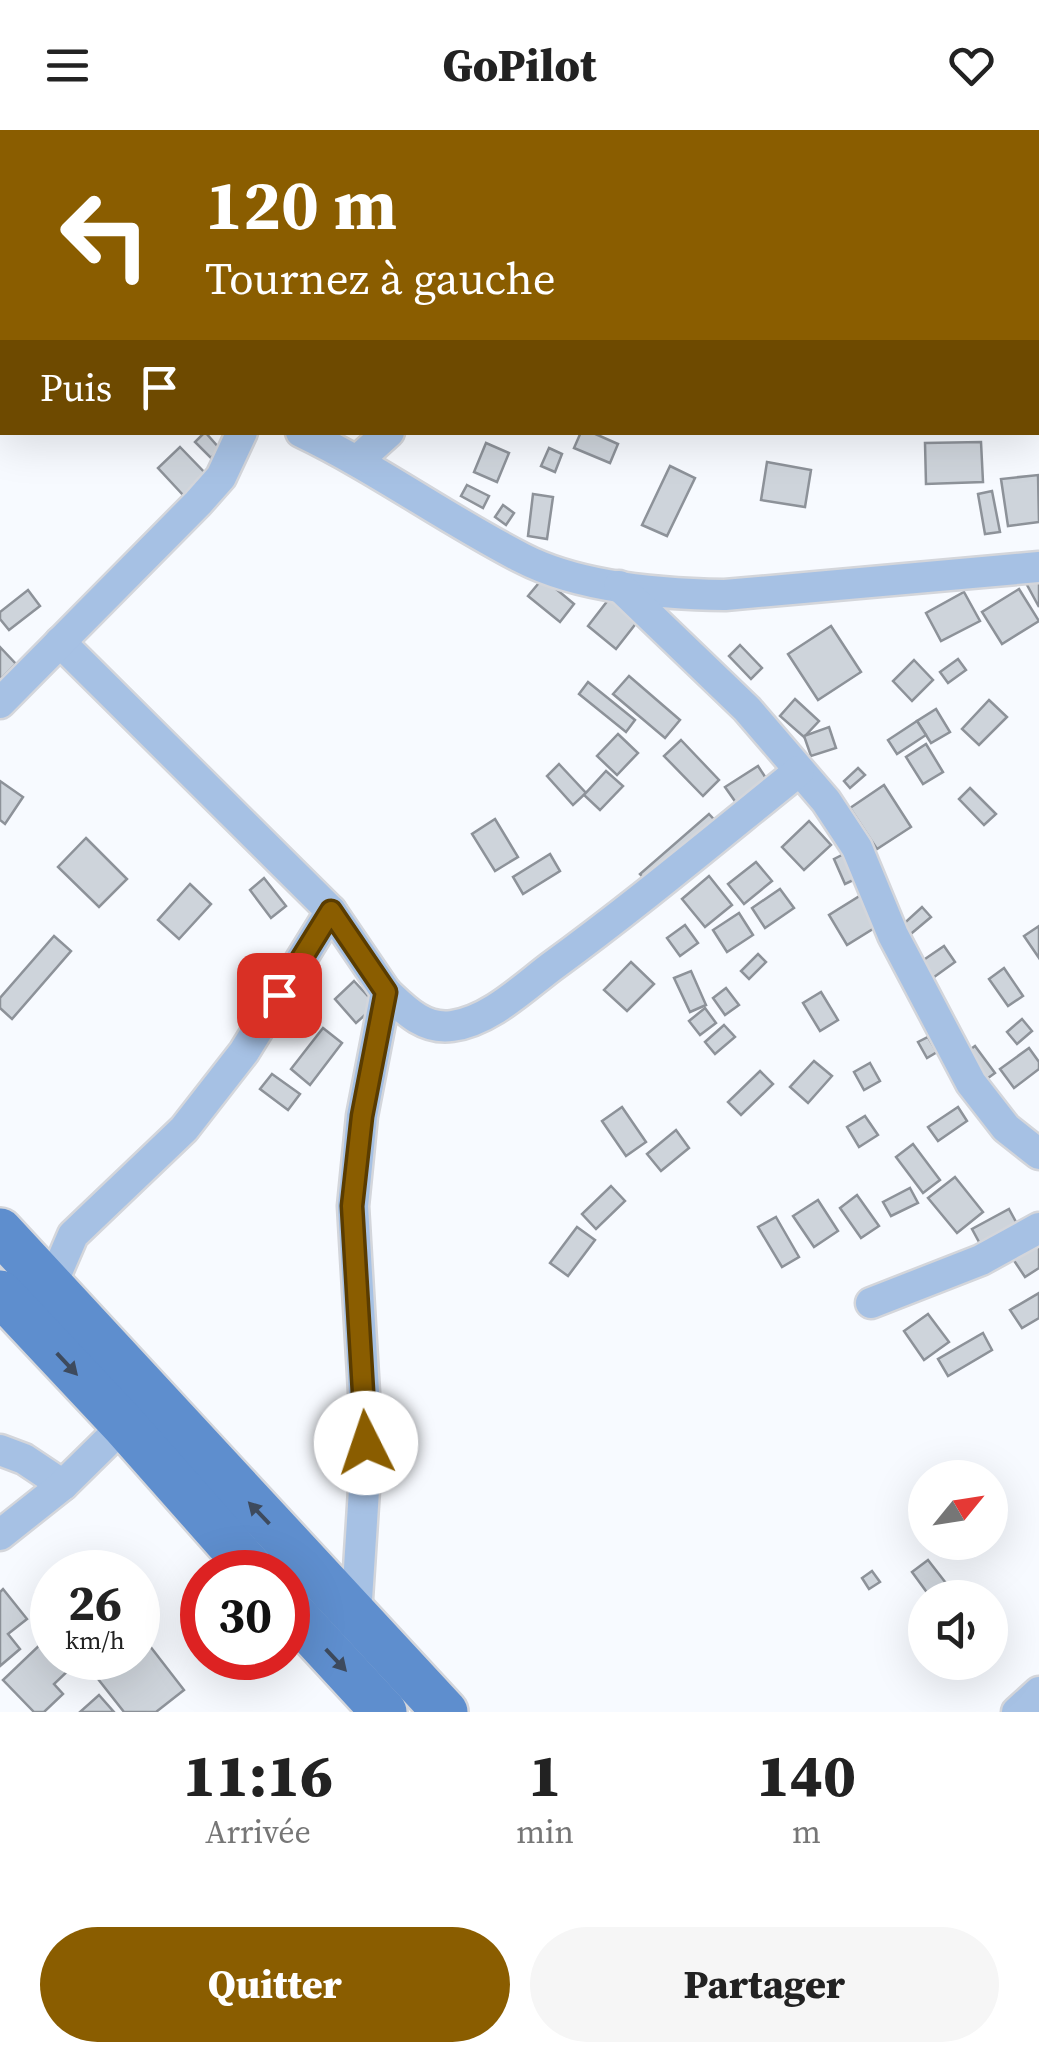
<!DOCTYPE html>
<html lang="fr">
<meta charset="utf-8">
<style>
body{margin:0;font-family:"Source Serif 4",serif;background:#f6f6f6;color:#222;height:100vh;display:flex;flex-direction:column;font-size:38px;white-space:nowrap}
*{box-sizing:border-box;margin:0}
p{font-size:32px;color:#767676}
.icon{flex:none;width:55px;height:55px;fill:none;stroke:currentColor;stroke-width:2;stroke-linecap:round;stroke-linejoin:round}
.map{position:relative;height:1582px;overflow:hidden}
.drawer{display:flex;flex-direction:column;background:#fff;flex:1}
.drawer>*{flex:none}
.hud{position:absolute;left:0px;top:0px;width:1040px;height:305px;box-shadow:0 10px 40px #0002;background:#8a5d00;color:#fff;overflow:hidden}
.needle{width:65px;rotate:60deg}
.fabs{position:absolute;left:908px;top:1330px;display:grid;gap:20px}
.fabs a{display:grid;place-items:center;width:100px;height:100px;border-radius:50%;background:#fff;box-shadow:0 10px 40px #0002;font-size:50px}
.speed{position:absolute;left:30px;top:1420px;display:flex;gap:20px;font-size:50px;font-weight:700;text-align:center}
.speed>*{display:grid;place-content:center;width:130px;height:130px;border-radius:50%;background:#fff;box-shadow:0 10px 40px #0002;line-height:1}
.speed small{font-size:25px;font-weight:400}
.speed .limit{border:15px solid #d22;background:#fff;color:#111}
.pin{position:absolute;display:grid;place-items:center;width:85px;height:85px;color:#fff;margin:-42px;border-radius:20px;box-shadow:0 5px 15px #0006}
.me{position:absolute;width:110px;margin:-55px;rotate:356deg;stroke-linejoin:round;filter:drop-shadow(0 0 8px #0008)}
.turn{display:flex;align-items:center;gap:35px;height:210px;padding:0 40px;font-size:45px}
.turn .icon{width:130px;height:130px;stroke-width:2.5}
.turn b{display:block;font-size:70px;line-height:85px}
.then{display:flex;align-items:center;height:95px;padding:0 40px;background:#0003;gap:20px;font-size:38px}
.eta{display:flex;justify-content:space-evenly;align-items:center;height:170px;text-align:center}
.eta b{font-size:60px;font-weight:800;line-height:70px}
.cta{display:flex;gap:20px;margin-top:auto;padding:20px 40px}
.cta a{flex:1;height:115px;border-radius:60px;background:#8a5d00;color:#fff;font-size:40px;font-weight:800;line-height:115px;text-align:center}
.cta a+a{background:#f6f6f6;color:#222}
header{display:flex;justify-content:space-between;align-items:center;height:130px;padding:0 40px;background:#fff;font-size:45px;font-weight:800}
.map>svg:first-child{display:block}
.building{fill:#ced4db;stroke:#8d9299;stroke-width:2.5}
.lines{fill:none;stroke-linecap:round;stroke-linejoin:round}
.minor-casing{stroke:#d4d6db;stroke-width:35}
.primary-casing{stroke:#d4d6db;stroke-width:50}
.minor{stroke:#a6c1e4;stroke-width:30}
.primary{stroke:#5e8ece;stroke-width:45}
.oneway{fill:#3d4a5d}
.route-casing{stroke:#5a3c00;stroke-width:25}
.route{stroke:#8a5d00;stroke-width:18}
</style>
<header><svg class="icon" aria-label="menu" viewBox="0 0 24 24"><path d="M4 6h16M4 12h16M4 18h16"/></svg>GoPilot<svg class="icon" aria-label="heart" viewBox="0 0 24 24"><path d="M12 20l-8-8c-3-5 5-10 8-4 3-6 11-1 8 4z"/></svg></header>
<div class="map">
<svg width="1039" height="1582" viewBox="0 0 1039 1582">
<rect width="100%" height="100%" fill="#f7faff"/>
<g class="building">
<polygon points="844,0 893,0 893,2 845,2"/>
<polygon points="205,302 220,319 211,328 195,312"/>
<polygon points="581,302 591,302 618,314 610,333 574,318"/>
<polygon points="981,312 983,352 926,354 925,313"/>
<polygon points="486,313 509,323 497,352 474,342"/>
<polygon points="180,317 207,345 184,366 158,338"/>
<polygon points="549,318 562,324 555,342 541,336"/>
<polygon points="767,332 811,340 805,377 761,370"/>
<polygon points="670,336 695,348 667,406 642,395"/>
<polygon points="1038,345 1039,392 1008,396 1001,349"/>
<polygon points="467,355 489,366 483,378 461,366"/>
<polygon points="992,361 1000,402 985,404 978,364"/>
<polygon points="533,364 553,367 547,409 528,406"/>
<polygon points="503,375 514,383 506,395 495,387"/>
<polygon points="1039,447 1039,477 1026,453"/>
<polygon points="543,448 574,474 560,492 528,466"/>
<polygon points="1019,459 1039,491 1002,514 982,482"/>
<polygon points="28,460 40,476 9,500 0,489 0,482"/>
<polygon points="964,462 980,491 941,511 926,483"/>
<polygon points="612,465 641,487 616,519 588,496"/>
<polygon points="831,496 861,542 818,570 788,524"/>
<polygon points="740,515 762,538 751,549 729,526"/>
<polygon points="0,517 16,534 0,550"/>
<polygon points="958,529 966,540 948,553 940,542"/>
<polygon points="914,530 933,550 912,571 893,551"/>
<polygon points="629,546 680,590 665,608 613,564"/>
<polygon points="588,552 635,590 626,602 579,564"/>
<polygon points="795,569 819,591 804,607 780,586"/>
<polygon points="989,570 1007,587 979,615 962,599"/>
<polygon points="936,579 950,602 931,613 917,591"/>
<polygon points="917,591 926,605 897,624 888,610"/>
<polygon points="829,597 836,618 811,626 804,606"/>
<polygon points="618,604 638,623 617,645 597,626"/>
<polygon points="681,610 719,650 703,666 664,626"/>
<polygon points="926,614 943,642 923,654 906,627"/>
<polygon points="559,634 586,663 573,675 547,646"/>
<polygon points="758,636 771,656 739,677 725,657"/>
<polygon points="858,638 865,645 850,658 844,651"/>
<polygon points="606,641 623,656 600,680 584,665"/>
<polygon points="0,651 23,667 5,694 0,690"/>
<polygon points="884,655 911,697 877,719 850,678"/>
<polygon points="970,658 996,684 984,695 959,669"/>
<polygon points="709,684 721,697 652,757 640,744"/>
<polygon points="495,689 518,727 495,741 472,704"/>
<polygon points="809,691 831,715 804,740 782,717"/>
<polygon points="86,708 127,749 99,777 58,737"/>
<polygon points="850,721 862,746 845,754 834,729"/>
<polygon points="550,724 560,741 523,764 513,747"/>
<polygon points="756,732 772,751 744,774 728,754"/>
<polygon points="709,746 732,775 705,797 682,769"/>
<polygon points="264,748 286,776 271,788 250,760"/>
<polygon points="190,754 211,774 179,809 158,790"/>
<polygon points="780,759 794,778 765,798 752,778"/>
<polygon points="866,762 884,792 847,815 829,785"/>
<polygon points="922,777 931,787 906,808 898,799"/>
<polygon points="739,783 753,805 727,822 713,800"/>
<polygon points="685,795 698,813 680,826 667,808"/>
<polygon points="1039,796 1039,828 1024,806"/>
<polygon points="54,806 71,821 12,889 0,878 0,868"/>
<polygon points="944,816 955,832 930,850 919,833"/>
<polygon points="758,824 766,832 749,849 741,841"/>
<polygon points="631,832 654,854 627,881 604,860"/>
<polygon points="1004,838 1023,866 1008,876 989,849"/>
<polygon points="691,841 706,875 690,882 674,848"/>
<polygon points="354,851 376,875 356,893 335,869"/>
<polygon points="726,858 739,875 725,885 713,868"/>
<polygon points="821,862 838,890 820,901 803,873"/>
<polygon points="705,878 716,893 700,905 689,891"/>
<polygon points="1022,889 1032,901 1017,914 1007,902"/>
<polygon points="724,895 735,907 715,924 705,912"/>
<polygon points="323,898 342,913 310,955 291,939"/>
<polygon points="928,907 937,922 927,928 918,912"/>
<polygon points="975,916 995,943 981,953 961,926"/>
<polygon points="1029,918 1039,932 1039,939 1014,958 1000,939"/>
<polygon points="814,931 832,946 808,973 790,957"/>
<polygon points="870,933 880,951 864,960 854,942"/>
<polygon points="760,941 773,954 741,985 728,972"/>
<polygon points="272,944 300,964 288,980 260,959"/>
<polygon points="622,977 646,1012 626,1026 602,991"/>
<polygon points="958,977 967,991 938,1011 928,997"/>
<polygon points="865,986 878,1005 859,1017 847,997"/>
<polygon points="676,1000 689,1018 661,1041 647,1024"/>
<polygon points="913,1014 940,1050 923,1063 896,1027"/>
<polygon points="955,1047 983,1082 957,1103 928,1068"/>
<polygon points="611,1056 625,1071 596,1099 582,1084"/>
<polygon points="910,1058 918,1073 891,1086 883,1072"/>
<polygon points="857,1065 879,1096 861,1108 840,1078"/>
<polygon points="818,1070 838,1101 814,1117 793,1086"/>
<polygon points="1009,1079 1022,1103 985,1123 972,1099"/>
<polygon points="776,1087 799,1127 782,1137 758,1097"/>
<polygon points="577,1097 595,1110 568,1146 550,1133"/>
<polygon points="1039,1112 1039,1138 1025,1147 1013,1129"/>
<polygon points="1039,1163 1039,1188 1022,1198 1010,1180"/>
<polygon points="928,1184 949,1212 924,1230 904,1201"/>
<polygon points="983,1203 992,1220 948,1246 938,1229"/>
<polygon points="928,1430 949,1457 935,1468 931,1468 912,1442"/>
<polygon points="872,1441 880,1452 869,1459 862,1448"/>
<polygon points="52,1452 52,1488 36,1463"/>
<polygon points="3,1459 27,1489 8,1504 20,1519 0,1536 0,1462"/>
<polygon points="47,1508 52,1514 52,1528 65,1528 73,1536 54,1554 63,1564 44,1582 34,1582 3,1550"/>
<polygon points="146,1511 184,1560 156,1582 124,1582 98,1549 125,1528 138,1528 138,1518"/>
<polygon points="99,1565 114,1582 80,1582"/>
</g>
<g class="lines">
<defs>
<g id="minor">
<polyline points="33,0 35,2"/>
<polyline points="120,2 123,0"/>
<polyline points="737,2 740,0"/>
<polyline points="0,61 2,61"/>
<polyline points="0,119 2,117"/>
<polyline points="0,189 2,190"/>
<path d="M301,302C378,339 446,389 522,428C580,458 661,464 725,465L1039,437"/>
<polyline points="358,330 389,302"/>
<polyline points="619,456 747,579 826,671 857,718 893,805 971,953 1006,998 1039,1024"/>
<polyline points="60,512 331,781 386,862 362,986 353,1076 367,1313 356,1485"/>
<polyline points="0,573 198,373 221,347 242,302"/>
<path d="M386,862C405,880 424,900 452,896C489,891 522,859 551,837C636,775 717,707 799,641"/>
<polyline points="51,1156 73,1105 184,999 244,922 331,781"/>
<polyline points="871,1173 981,1130 1039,1098"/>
<polyline points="0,1320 24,1329 63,1355"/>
<polyline points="0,1405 63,1355 124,1295"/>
<polyline points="1017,1582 1039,1562"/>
</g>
<g id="primary">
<polyline points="0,1101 445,1582"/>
<polyline points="0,1163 124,1295 254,1442"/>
<polyline points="288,1478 384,1582"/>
</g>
</defs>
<use href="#minor" class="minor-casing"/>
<use href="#primary" class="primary-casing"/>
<use href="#minor" class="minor"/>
<use href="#primary" class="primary"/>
</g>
<defs><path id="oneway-solid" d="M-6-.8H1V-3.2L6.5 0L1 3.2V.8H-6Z" transform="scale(2.5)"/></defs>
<g class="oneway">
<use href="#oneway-solid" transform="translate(67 1234) rotate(47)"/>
<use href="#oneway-solid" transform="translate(259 1383) rotate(-134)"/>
<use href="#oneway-solid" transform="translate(336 1530) rotate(47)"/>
</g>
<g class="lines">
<defs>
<polyline id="route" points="279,865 331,781 386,862 362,986 352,1076 366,1313"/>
</defs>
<use href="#route" class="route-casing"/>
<use href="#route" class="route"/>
</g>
</svg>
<div class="fabs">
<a><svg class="needle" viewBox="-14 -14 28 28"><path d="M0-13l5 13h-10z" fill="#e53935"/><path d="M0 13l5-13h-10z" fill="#767676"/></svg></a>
<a><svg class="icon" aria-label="sound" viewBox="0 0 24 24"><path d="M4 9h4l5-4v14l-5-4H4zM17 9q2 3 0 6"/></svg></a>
</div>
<div class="speed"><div>26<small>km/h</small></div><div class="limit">30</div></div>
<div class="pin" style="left:279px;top:865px;background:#d93025"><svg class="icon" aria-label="arrive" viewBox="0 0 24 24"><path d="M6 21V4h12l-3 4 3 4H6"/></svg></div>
<svg class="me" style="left:366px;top:1313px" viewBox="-20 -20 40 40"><circle r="19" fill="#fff"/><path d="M0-13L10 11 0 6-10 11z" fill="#8a5d00"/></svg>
<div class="hud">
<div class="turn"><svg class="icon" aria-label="left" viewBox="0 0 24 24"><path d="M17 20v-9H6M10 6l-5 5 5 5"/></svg><div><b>120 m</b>Tournez à gauche</div></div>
<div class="then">Puis<svg class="icon" aria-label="arrive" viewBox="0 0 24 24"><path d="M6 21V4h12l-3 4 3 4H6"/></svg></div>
</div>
</div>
<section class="drawer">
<div class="eta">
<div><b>11:16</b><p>Arrivée</p></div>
<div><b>1</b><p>min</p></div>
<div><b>140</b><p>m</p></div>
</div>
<div class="cta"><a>Quitter</a><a>Partager</a></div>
</section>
